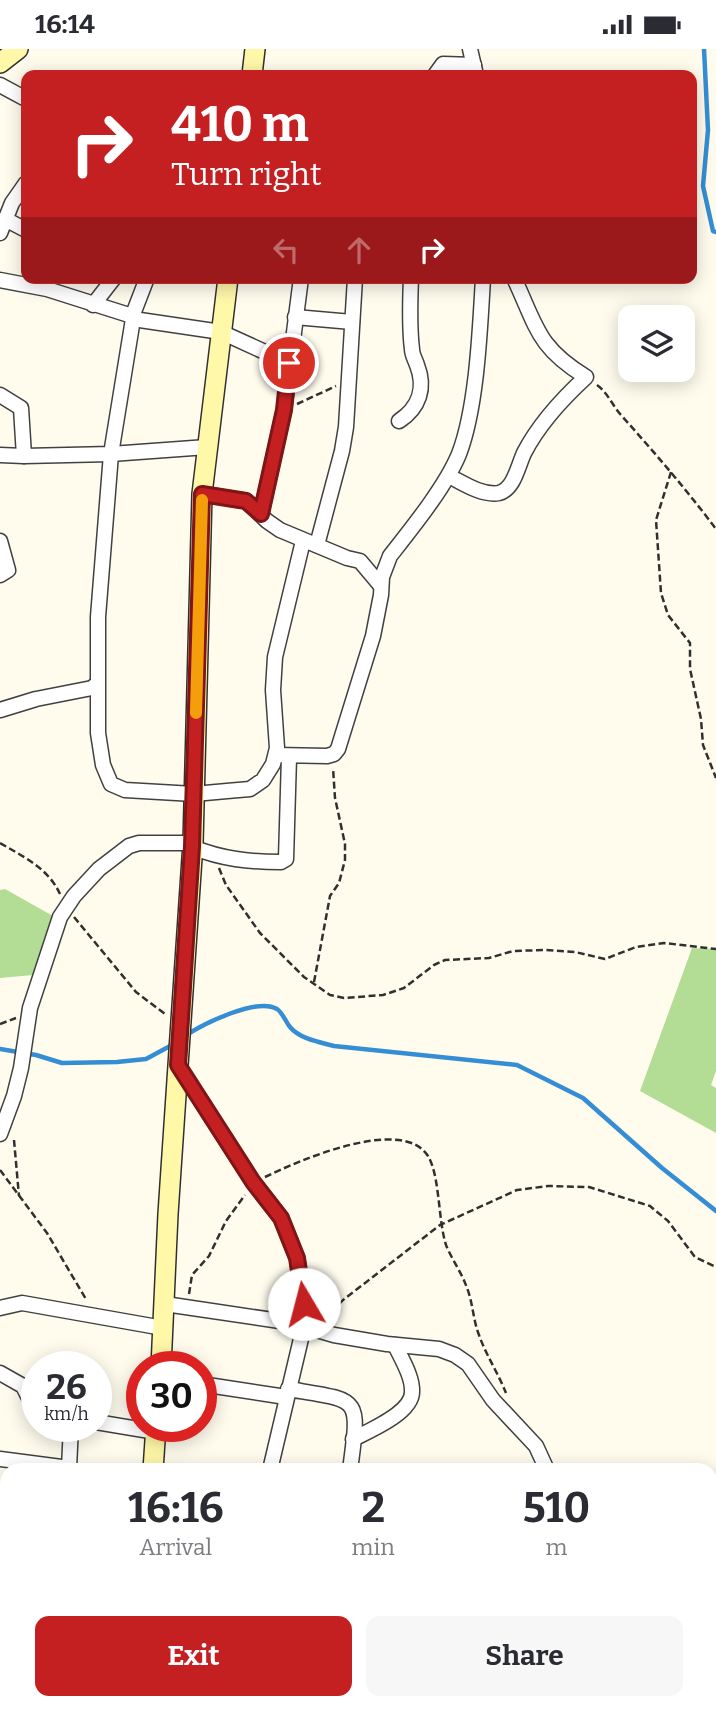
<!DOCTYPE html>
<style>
body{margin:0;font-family:Bitter,serif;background:#f7f7f7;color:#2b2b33;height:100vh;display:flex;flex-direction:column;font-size:26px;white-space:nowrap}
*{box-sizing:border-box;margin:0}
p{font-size:23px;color:#7c7c81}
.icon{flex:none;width:38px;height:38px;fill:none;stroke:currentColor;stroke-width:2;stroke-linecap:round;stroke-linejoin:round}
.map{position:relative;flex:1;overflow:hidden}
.panel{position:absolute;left:0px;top:1414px;width:718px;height:247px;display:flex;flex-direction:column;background:#fff;border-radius:21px 21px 0 0;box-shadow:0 4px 18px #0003}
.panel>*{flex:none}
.banner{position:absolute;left:21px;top:21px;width:676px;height:214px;border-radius:14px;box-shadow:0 4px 18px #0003;background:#c42022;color:#fff;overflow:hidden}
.controls{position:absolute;left:618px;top:256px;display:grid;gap:14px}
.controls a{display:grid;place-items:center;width:77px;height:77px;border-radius:14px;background:#fff;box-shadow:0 4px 18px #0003;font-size:35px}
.speed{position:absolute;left:21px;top:1302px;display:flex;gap:14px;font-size:35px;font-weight:700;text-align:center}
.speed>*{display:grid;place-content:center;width:91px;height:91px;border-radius:50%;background:#fff;box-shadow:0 4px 18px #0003;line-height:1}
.speed small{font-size:18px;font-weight:400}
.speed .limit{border:10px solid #d22;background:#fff;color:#111}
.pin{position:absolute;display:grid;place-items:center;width:60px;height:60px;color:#fff;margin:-30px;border:4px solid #fff;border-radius:50%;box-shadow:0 2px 7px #0007}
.me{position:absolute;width:77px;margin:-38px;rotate:352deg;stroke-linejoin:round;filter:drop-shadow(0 0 5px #0008)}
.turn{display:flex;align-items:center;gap:24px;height:147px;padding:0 35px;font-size:32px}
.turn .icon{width:91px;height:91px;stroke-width:2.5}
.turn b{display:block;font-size:49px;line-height:60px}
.lanes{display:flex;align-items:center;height:66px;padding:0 35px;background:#0003;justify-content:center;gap:35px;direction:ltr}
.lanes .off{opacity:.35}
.eta{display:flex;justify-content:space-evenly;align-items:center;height:119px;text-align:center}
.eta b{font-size:42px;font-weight:700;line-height:49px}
.button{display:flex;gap:14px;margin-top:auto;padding:14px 35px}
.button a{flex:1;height:80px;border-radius:14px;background:#c42022;color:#fff;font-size:28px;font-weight:700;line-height:80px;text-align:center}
.button a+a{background:#f7f7f7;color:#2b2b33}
.status{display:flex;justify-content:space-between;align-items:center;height:49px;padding:0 35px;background:#fff;direction:ltr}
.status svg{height:19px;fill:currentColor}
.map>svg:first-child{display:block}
.forest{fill:#b3dd95}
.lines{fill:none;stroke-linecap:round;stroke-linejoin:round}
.stream{stroke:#358ed3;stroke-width:4.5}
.street-casing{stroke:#414141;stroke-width:17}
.secondary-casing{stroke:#303030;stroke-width:22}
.path{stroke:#303030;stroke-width:2.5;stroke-dasharray:7 3.5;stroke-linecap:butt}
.street{stroke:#fff;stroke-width:14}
.secondary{stroke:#fff8a9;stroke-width:19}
.route-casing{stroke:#7f1516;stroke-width:18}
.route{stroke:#c42022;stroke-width:12}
.slow{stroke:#f59e0b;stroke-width:12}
</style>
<div class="status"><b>16:14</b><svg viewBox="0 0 49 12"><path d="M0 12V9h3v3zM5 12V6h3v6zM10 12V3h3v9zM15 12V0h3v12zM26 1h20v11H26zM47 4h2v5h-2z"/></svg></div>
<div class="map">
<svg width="716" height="1660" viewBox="0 0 716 1660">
<rect width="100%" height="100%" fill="#fffcee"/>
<g class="forest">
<polygon points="5,840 53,867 33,926 0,929 0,841"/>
<polygon points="692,899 716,900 716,1022 711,1036 716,1039 716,1084 640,1042"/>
</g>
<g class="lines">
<g class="stream">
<polyline points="704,0 708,81 703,137 713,182 716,183"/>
<path d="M185,987C203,975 257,948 277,960C283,964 285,972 290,978C300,990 319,993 334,997L517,1016L583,1049L662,1119L716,1162"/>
<polyline points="0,1000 36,1006 62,1014 117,1013 146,1010 172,996"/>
</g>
<defs>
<g id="street">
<polyline points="470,0 476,26"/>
<polyline points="435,26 443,15 474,16"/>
<polyline points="0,36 26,50"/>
<polyline points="5,170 26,181"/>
<polyline points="0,184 12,154 26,134"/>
<polyline points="0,231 47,240 129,266 133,270 111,405 98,568 98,684 103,716 111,735 125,741 194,745 227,742 250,740 263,731 273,715 277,699 273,641 275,608 303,492"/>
<polyline points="93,256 114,229"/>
<polyline points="132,268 147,229"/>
<polyline points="295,268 352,273"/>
<polyline points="133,270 221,283 289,314"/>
<polyline points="0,346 21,359 24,407 111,405 207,398"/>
<path d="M399,372C419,359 426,339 417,316C415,310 412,306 412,300C409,277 410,253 411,229"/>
<polyline points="0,406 24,407"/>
<path d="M449,427C463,434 482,447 499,444C514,440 518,417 524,404C539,375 562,350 586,328C537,298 537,278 514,229"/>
<polyline points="202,445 246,452 267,472 280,481 347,509 360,512 381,537"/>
<polyline points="261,465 284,361 301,229"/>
<polyline points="0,492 8,521 0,526"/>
<polyline points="317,496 342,402 346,378 355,229"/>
<polyline points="0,661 36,650 92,639 97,635"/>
<path d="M276,706L327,707L334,705L338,700L373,587L381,546L382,528L390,507C412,479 446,437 459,405C477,358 480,280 483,229"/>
<path d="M192,798C222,810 249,813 281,813L286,810L289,708"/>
<polyline points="178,1016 253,1133 281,1169 297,1209 304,1255 304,1277 270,1421"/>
<polyline points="0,1085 14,1047 21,1019 30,959 60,868 74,847 99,820 129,797 139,794 193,794"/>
<polyline points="165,1255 293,1274 334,1286 387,1295 439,1300 455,1306 468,1315 493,1351 536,1397 547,1421"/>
<polyline points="0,1259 22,1254 163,1279"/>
<polyline points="0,1324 23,1337 29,1349 37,1357"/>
<polyline points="201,1335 286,1348"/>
<path d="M288,1340C361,1352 360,1346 350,1421"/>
<polyline points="96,1373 156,1383"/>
<path d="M353,1390C369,1382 412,1364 412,1343C413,1328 401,1309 395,1296"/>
<polyline points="0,1410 69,1419 71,1377"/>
<polyline points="710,1442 716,1445"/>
<polyline points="710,1517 716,1519"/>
<polyline points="710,1583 716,1585"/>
<polyline points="0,1643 7,1643"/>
<polyline points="217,1654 226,1660"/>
<polyline points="349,1654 351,1660"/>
<polyline points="417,1654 418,1660"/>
<polyline points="518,1654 533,1660"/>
<polyline points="648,1660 649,1654"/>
</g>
<g id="secondary">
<polyline points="0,14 18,0"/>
<polyline points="252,26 255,0"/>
<polyline points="161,1318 168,1165 193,794 202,445 228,229"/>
<polyline points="153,1421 156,1377"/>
<polyline points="137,1660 137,1654"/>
</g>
</defs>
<use href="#street" class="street-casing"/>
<use href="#secondary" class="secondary-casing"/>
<g class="path">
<path d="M597,336C608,344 612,356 621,366C654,403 686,440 716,480"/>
<polyline points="297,355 336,337"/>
<polyline points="671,423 656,471 661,544 668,566 690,594 690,620 701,670 703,696 716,729"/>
<path d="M0,794C24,808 48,819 60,845"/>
<polyline points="219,819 226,836 260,884 304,928 330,946 344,949 383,946 404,939 434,916 445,911 489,909 513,902 545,901 575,903 605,910 636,898 664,894 716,900"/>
<polyline points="74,868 136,943 165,965"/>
<polyline points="314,933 330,847 339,834 345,811 345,795 335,749 333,719"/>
<polyline points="0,975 16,969"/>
<polyline points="14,1091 19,1147"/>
<polyline points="0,1121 47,1184 87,1252"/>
<path d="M265,1128C298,1112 402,1066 428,1107C440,1127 438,1171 446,1196C452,1211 462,1224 467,1239C473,1254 473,1271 479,1286C486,1306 498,1324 506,1344"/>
<polyline points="189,1245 192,1226 209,1207 226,1172 245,1146"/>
<polyline points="325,1270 343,1251 440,1176 517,1141 548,1137 589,1138 650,1157 668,1172 695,1208 716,1218"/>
</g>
<use href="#street" class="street"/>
<use href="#secondary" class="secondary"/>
</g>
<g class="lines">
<defs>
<polyline id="route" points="289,314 284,361 261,465 246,452 202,445 192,798 178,1016 253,1133 281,1169 297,1209 304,1255"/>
</defs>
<use href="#route" class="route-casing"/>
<use href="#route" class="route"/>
<polyline class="slow" points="196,664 202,451"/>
</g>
</svg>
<div class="controls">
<a><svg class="icon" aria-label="layers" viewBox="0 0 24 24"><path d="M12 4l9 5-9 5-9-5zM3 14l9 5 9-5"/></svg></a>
</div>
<div class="speed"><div>26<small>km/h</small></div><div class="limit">30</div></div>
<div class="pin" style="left:289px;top:314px;background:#d93025"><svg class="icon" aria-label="arrive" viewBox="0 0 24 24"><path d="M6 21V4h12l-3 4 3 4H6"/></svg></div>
<svg class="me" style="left:304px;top:1255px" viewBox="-20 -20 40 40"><circle r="19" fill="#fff"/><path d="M0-13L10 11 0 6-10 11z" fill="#c42022"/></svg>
<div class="banner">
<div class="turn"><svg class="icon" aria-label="right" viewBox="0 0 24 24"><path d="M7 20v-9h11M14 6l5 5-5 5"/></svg><div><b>410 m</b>Turn right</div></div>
<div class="lanes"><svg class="icon off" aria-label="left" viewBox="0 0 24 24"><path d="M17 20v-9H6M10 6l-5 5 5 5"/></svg><svg class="icon off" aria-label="ahead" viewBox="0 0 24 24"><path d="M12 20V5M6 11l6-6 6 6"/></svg><svg class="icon" aria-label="right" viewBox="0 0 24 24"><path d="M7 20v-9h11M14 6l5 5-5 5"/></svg></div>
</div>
<section class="panel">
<div class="eta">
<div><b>16:16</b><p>Arrival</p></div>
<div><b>2</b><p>min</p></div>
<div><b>510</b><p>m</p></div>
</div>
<div class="button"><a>Exit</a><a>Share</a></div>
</section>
</div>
